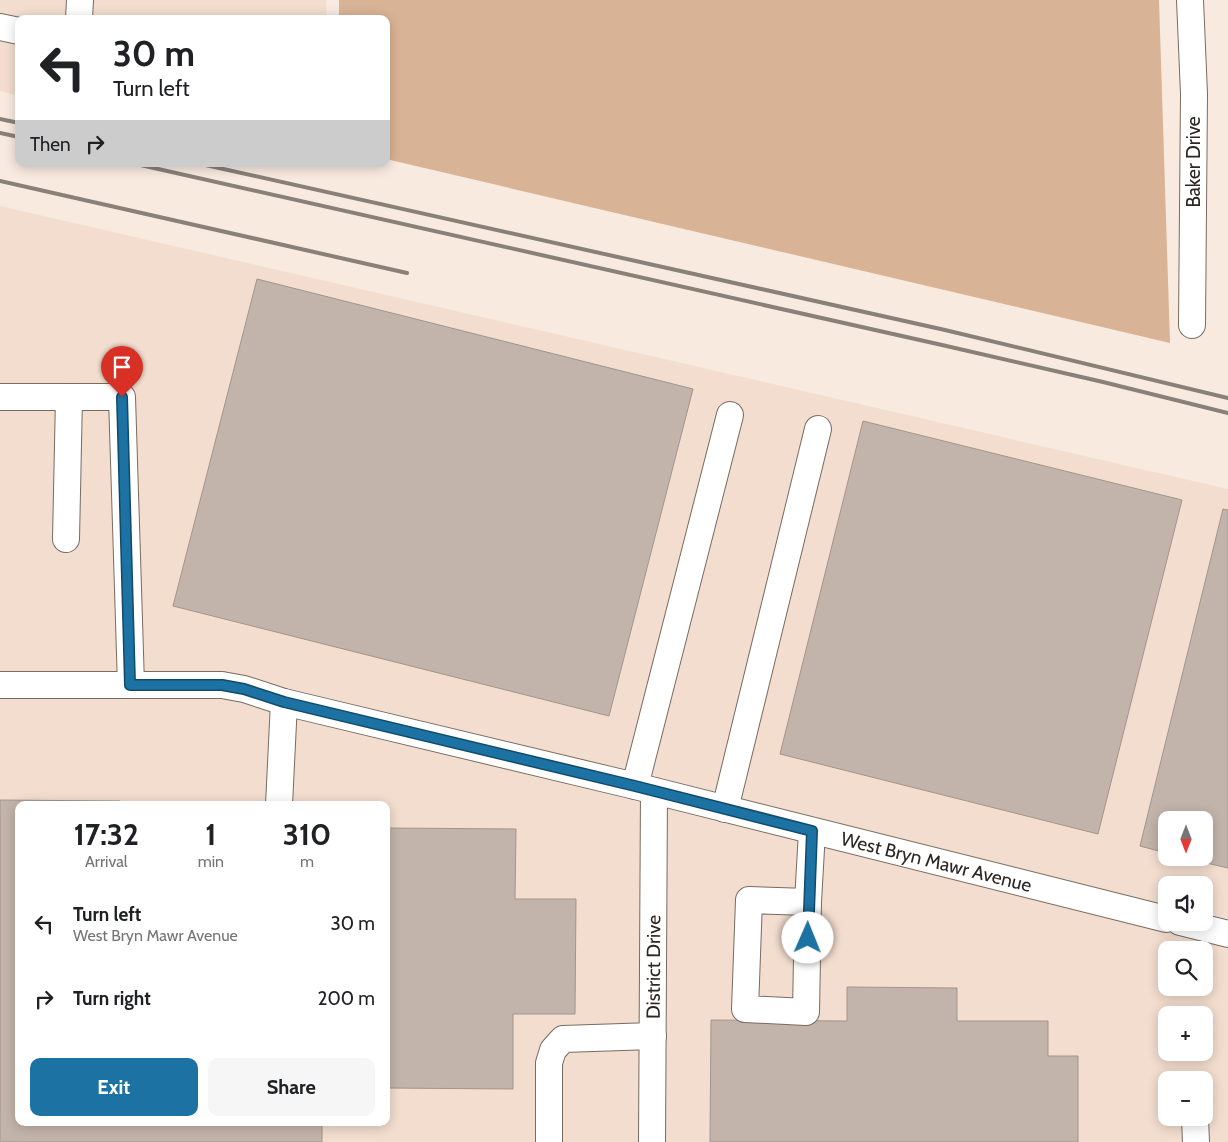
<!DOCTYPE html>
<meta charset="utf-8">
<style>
body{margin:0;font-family:Cabin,sans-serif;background:#f6f6f6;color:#202124;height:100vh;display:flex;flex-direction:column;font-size:19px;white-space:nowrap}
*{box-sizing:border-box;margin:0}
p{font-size:16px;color:#757577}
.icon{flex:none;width:28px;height:28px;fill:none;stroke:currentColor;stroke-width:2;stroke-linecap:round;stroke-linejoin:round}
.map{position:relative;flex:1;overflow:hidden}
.side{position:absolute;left:15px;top:801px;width:375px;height:325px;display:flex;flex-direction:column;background:#fff;border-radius:10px;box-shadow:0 2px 12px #0003}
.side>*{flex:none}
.guide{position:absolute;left:15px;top:15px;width:375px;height:152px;border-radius:10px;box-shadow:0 2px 12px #0003;background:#fff;color:#202124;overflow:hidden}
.needle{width:32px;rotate:180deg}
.buttons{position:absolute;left:1158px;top:811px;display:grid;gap:10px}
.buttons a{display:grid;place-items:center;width:55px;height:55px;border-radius:10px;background:#fff;box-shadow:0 2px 12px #0003;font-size:25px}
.pin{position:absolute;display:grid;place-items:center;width:42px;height:42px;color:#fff;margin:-51px -21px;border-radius:50% 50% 50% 0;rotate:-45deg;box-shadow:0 0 5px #0007}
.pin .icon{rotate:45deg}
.me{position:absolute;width:55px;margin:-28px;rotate:1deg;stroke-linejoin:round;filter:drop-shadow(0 0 4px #0008)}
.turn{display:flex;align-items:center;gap:18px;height:105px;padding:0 15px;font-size:22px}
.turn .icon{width:65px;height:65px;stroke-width:2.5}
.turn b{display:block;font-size:35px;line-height:42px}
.then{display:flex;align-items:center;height:48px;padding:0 15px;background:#0003;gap:10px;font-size:19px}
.eta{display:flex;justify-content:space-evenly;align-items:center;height:85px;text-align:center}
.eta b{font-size:30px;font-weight:700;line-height:35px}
.cta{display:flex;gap:10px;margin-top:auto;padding:10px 15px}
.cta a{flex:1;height:58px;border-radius:10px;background:#1c72a2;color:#fff;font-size:20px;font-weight:700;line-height:58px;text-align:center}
.cta a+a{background:#f6f6f6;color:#202124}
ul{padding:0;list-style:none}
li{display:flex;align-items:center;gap:15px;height:75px;padding:0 15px}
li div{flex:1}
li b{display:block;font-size:19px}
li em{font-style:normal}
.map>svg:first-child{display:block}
.built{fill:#f2ddce;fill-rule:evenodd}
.green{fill:#d9b395}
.building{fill:#c2b4aa;stroke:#a2958b}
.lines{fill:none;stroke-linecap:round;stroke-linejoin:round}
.minor-casing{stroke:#786b62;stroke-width:28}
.minor{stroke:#fff;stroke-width:26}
.rail{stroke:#898078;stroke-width:4}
.route-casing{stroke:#124a69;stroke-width:12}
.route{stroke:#1c72a2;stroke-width:9}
.labels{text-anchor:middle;stroke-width:5;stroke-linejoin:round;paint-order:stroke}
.street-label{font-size:19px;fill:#2c2723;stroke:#fff}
</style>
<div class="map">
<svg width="1228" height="1142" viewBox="0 0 1228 1142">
<rect width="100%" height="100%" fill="#f8eadf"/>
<g class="built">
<polygon points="0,0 326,0 327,19 19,19 19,96 0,91"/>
<path d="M0,206L1228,489V1142H0ZM19,805H386V1122H19ZM1166,820H1204V858H1166ZM1166,885H1204V922H1166ZM1166,950H1204V988H1166ZM1166,1015H1204V1052H1166ZM1166,1080H1204V1118H1166Z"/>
</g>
<polygon class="green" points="339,0 1159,0 1170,343 386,159 386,19 339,19"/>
<g class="building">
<polygon points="257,279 693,389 609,716 173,606"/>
<polygon points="863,421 1182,500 1098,834 780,754"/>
<polygon points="1223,509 1228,510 1228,868 1185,858 1204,858 1204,820 1166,820 1166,853 1140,846"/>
<polygon points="0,800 120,801 120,805 19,805 19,1122 322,1122 322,1142 0,1142"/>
<polygon points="386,828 516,829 515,899 576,899 575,1014 513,1014 513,1089 386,1088"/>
<polygon points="847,987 957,988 957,1021 1048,1021 1048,1056 1078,1056 1078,1142 710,1142 711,1020 847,1021"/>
</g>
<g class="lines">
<defs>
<g id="minor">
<polyline points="1190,0 1194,94 1192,325"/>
<polyline points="79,19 80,0"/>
<polyline points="0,27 19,31"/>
<polyline points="0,397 122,397 131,685"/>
<polyline points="66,539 69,397"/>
<path id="s1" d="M0,685H222L244,689L284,702L635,786L1166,919"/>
<polyline points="635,786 730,415"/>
<polyline points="279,805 284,702"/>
<polyline points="725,809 818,429"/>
<polyline points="808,902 806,1012 745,1009 749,900 808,902 812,831"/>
<polyline points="1180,922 1228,934"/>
<polyline points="1195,1118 1196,1142"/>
<polyline points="549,1142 549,1063 553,1050 563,1039 653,1036"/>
<path id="s2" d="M652,1142L654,791"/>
</g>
</defs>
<use href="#minor" class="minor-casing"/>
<use href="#minor" class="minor"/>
<g class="rail">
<polyline points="0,119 19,123"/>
<polyline points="0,133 19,137"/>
<polyline points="136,164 942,345 1103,382 1228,413"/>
<polyline points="201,164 945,330 1228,398"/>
<polyline points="0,181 407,273"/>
</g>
</g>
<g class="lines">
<defs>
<polyline id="route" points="122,397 130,685 222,685 244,689 284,702 635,786 812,831 808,938"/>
</defs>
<use href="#route" class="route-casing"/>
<use href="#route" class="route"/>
</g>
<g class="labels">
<g class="street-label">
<text transform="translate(1193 162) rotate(-90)" y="7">Baker Drive</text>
<text dy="7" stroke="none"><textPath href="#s1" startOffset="958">West Bryn Mawr Avenue</textPath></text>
<text dy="7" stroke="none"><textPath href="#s2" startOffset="175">District Drive</textPath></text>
</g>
</g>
</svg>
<div class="buttons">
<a><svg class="needle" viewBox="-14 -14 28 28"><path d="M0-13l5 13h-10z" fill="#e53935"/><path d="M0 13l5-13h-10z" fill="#757577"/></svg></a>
<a><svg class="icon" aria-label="sound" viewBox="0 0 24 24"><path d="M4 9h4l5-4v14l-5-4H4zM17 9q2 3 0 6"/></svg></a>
<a><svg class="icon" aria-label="search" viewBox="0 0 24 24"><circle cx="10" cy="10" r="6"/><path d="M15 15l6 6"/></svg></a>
<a>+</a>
<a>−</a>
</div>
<div class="pin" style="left:122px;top:397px;background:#d93025"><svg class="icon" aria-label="arrive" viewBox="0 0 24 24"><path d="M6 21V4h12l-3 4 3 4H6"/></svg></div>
<svg class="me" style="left:808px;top:938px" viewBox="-20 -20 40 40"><circle r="19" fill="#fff"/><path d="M0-13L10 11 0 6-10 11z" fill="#1c72a2"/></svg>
<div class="guide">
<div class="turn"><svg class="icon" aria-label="left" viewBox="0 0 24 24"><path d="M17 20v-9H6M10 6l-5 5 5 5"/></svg><div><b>30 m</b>Turn left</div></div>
<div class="then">Then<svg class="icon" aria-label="right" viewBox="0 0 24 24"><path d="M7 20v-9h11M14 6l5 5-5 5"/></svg></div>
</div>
<section class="side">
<div class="eta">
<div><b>17:32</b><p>Arrival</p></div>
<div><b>1</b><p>min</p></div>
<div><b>310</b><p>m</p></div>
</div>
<ul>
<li><svg class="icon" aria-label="left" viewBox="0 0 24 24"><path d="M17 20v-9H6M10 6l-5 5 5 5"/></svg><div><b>Turn left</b><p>West Bryn Mawr Avenue</p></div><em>30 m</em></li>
<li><svg class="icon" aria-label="right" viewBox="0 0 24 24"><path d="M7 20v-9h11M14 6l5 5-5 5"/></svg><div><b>Turn right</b></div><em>200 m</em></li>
</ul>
<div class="cta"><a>Exit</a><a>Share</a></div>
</section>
</div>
